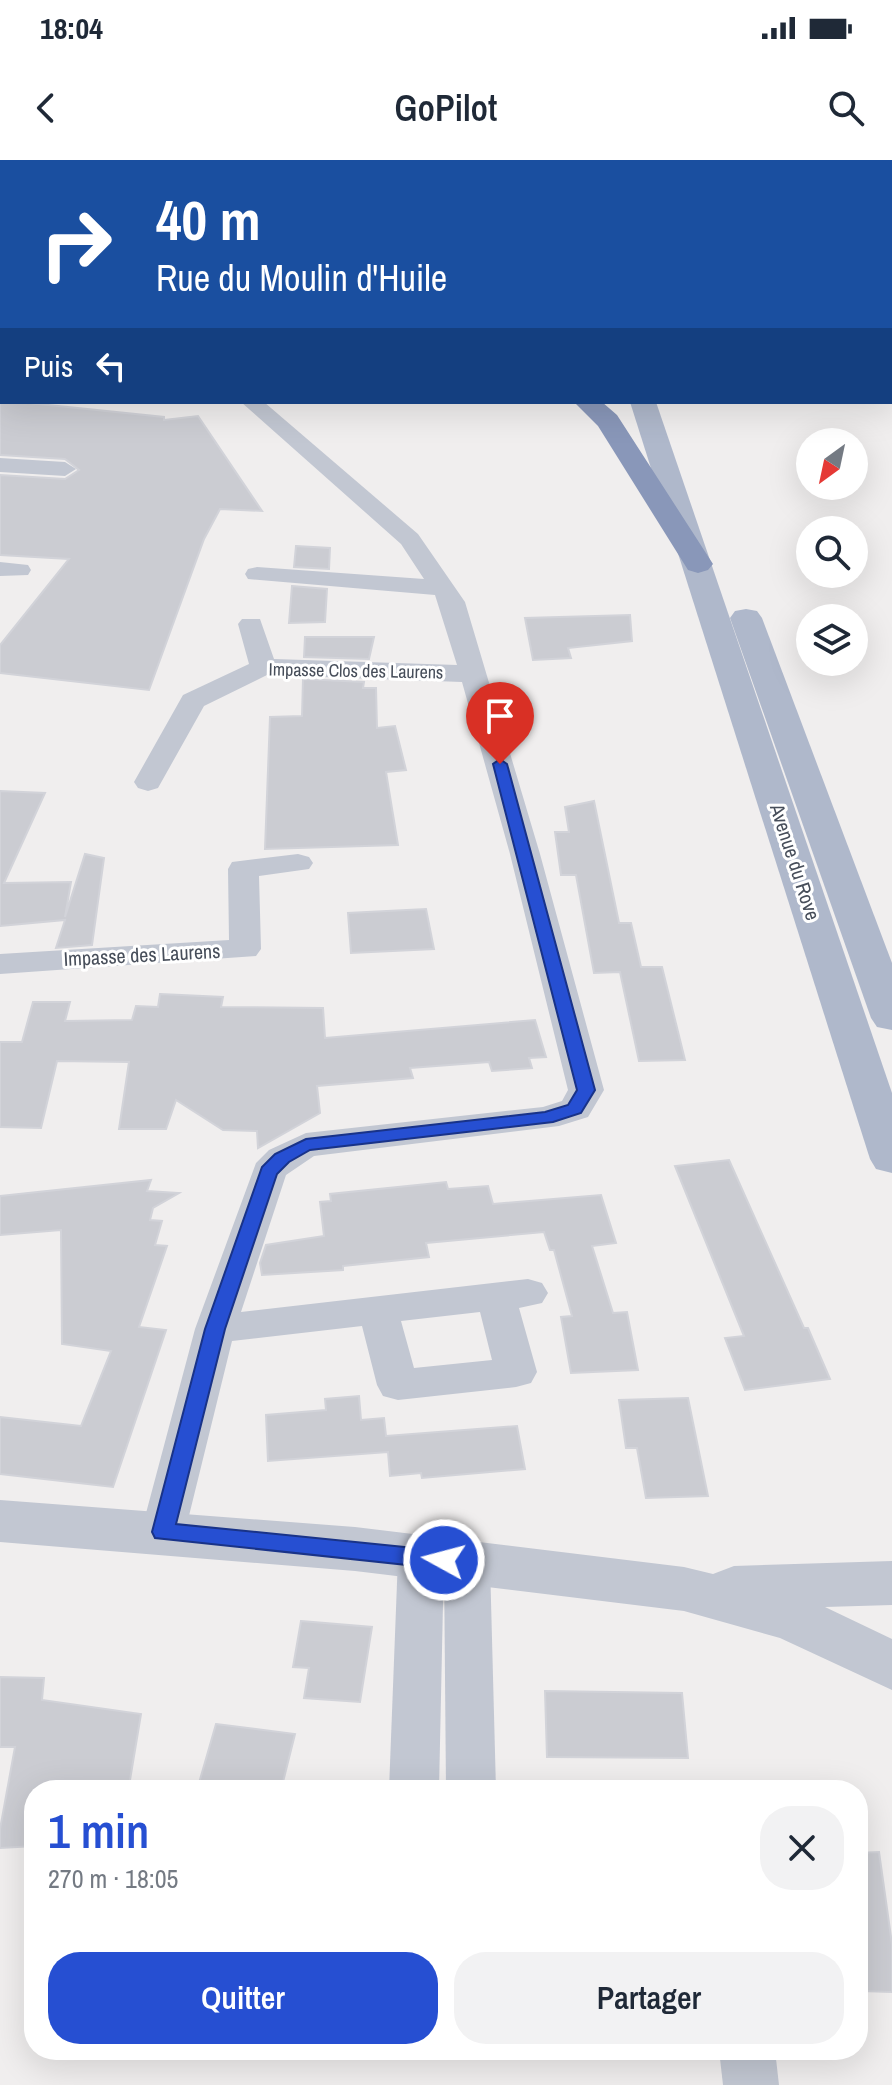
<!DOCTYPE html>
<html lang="fr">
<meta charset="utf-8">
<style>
body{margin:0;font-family:"Archivo Narrow",sans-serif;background:#f2f2f3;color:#1f2937;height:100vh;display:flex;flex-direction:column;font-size:30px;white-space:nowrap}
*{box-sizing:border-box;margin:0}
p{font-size:26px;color:#747a83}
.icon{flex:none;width:44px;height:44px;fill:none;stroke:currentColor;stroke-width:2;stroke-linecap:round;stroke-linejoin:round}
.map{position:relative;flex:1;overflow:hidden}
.side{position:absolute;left:24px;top:1620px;width:844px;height:280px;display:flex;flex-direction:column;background:#fff;border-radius:32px;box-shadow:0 8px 32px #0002}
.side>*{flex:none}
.banner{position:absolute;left:0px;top:0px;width:892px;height:244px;box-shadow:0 8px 32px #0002;background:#1a4fa0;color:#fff;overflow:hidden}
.needle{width:52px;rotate:213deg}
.controls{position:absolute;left:796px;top:268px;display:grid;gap:16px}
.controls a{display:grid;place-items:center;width:72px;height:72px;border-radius:50%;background:#fff;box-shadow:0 8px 32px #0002;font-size:40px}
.pin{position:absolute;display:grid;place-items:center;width:68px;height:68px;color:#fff;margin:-82px -34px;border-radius:50% 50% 50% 0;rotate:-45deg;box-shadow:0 0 8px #0007}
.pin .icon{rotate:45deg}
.me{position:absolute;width:88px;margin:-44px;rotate:277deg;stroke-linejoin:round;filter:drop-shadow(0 0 6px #0008)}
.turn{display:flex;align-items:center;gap:28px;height:168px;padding:0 24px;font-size:36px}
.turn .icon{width:104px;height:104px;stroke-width:2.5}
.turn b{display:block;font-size:56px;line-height:68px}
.then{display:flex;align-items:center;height:76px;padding:0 24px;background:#0003;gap:16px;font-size:30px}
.round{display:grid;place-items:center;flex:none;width:84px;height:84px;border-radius:32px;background:#f2f2f3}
.head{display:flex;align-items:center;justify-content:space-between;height:136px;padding:0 24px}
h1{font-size:48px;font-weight:600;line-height:60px;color:#264fd2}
.button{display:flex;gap:16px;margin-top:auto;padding:16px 24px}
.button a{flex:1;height:92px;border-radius:32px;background:#264fd2;color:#fff;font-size:32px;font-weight:600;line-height:92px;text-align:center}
.button a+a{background:#f2f2f3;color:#1f2937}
.status{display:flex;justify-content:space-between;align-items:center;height:56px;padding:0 40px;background:#fff;direction:ltr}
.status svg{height:22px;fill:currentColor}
header{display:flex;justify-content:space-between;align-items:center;height:104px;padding:0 24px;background:#fff;font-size:36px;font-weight:600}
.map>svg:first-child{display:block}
.building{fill:#cbccd2;stroke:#d2d3d9;stroke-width:2}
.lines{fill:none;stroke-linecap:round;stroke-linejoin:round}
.minor{fill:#c2c7d2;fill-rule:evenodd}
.tertiary{fill:#c2c7d2;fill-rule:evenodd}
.primary{fill:#afb8cb;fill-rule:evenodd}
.motorway{fill:#8997b9;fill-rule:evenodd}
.route{fill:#264fd2;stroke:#193388;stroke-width:2}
.labels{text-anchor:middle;stroke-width:6;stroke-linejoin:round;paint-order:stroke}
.far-street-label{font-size:18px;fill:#474e5a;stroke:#fff}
.street-label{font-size:20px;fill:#474e5a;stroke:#fff}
</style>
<div class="status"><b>18:04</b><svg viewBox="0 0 49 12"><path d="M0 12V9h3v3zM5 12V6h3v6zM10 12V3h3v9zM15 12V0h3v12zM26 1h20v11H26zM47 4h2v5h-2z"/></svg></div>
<header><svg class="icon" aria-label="back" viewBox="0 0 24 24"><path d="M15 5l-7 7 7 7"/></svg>GoPilot<svg class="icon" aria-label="search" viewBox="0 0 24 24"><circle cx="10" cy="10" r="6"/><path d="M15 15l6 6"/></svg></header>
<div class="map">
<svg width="892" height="1925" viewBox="0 0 892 1925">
<rect width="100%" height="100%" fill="#f0eeee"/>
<g class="building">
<polygon points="0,240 164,257 164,260 198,256 262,351 220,349 204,379 149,530 0,513 0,485 69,399 0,395 0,315 65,319 79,310 65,299 0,295"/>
<polygon points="296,386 330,388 329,409 294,407"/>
<polygon points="292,426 327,429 325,462 289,463"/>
<polygon points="630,455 632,481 568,488 571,498 533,500 525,458"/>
<polygon points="305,477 374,477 369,499 304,497"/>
<polygon points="303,519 364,522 363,528 376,528 377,568 395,566 406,610 386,612 398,685 265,689 270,557 302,556"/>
<polygon points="0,631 45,633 4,723 71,722 65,757 85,694 104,698 92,785 56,788 65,760 0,766"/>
<polygon points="594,641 619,763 631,763 641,807 662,807 685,900 639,901 620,812 594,813 576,715 561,715 555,672 569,672 565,647"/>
<polygon points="426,749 434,789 351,793 348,753"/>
<polygon points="160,834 223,837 221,847 323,848 325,878 535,860 546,897 529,898 532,908 492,911 489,902 410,908 413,918 317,926 320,953 258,988 257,971 223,970 176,940 166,969 119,969 129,902 57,901 41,968 0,967 0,882 22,882 33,842 70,842 65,861 132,860 136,846 158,847"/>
<polygon points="729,1000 804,1168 808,1168 830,1219 745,1230 725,1178 744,1176 675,1006"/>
<polygon points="151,1020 147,1031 179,1033 153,1048 150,1060 162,1061 155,1085 167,1086 139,1167 166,1170 113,1327 0,1314 0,1257 81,1266 111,1191 62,1184 61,1070 0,1075 0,1036"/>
<polygon points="446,1022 448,1029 488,1026 493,1044 601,1035 616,1083 592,1086 613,1153 627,1152 638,1210 571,1213 561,1157 572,1156 554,1090 550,1090 544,1072 426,1083 429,1097 343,1106 343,1110 262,1115 260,1103 266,1085 324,1076 320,1042 331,1041 330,1034"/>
<polygon points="359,1236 361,1260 384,1258 386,1276 517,1266 525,1309 422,1318 421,1313 390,1316 388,1292 268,1301 266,1255 326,1250 325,1239"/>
<polygon points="688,1238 708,1336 646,1338 637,1288 626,1288 619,1240"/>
<polygon points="301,1461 372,1467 360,1542 304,1538 309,1508 293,1507"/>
<polygon points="0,1517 44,1518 42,1540 141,1554 129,1626 80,1625 79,1630 34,1630 34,1686 0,1688 0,1669 15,1587 0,1587"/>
<polygon points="545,1531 682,1533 688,1598 547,1597"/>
<polygon points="216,1564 295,1574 281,1630 197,1630"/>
<polygon points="879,1692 892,1784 892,1832 861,1831 858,1814 858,1693"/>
</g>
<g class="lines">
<g class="minor">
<rect x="0" y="100" width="2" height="11"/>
<polygon points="2,132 2,145 0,146 0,133"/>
<rect x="0" y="218" width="2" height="12"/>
<rect x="890" y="228" width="2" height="14"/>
<path d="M241,242H264L418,374L465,442L540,694L604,930L588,957L559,966L314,996L286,1015L241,1152L528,1119L542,1123L548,1133L542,1143L519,1148L537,1212L531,1223L516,1227L398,1240L383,1236L377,1225L362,1166L232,1181L185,1372L179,1384L163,1389L147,1384L141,1372L195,1169L256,1003L269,990L306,973L543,947L562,941L568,930L510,694L462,522L267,515L204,546L158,628L148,631L138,628L134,622L183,535L249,504L238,464L242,459H260L274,499L457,505L435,435L248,419L245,414L248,409L257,407L424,419L401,384ZM480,1152L492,1200L414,1208L401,1161Z"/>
<polygon points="0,298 65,302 76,309 65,316 0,312"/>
<polygon points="0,402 28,405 31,410 28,415 0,416"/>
<polygon points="298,694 309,697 313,703 309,709 259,716 261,789 256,796 0,814 0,794 229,780 228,709 232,702"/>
<polygon points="421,1379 437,1384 444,1397 439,1630 389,1630 398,1397 405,1384"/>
<polygon points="467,1385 483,1390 490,1403 496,1630 446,1630 444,1403 451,1390"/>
<polygon points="719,1890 775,1890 779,1925 723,1925"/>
</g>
<polygon class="tertiary" points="0,1340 355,1367 684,1407 713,1414 734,1406 892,1401 892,1445 825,1447 892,1479 892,1530 780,1478 684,1451 355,1411 0,1382"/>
<g class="primary">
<polygon points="630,242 656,242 892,933 892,1013 876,1009 870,999"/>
<polygon points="746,449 757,451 762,458 892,803 892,870 877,867 871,858 730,458 735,451"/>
</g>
<g class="motorway">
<polygon points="273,0 309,0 271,2"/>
<polygon points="474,0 532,0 534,2 476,2"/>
<polygon points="539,0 589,0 591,2 541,2"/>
<polygon points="748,0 788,0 790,2 750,2"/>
<rect x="890" y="6" width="2" height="12"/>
<rect x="0" y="7" width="2" height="12"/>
<polygon points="574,242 602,242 617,255 713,404 708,410 698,413 688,410 598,266"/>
</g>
</g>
<polygon class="route" points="500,599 507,604 595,930 581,953 553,962 310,990 289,1002 277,1014 225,1169 176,1364 444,1391 452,1394 455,1400 452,1407 444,1409 155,1378 152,1372 205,1169 262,1007 275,994 306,979 545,952 568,945 577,930 493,604"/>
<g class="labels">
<g class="far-street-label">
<text transform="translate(356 511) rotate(1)" y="6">Impasse Clos des Laurens</text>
</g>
<g class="street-label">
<text transform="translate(795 702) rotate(72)" y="7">Avenue du Rove</text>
<text transform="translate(142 795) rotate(-3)" y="7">Impasse des Laurens</text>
</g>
</g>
</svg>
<div class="controls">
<a><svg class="needle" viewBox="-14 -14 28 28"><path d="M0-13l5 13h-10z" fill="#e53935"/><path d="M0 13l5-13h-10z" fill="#747a83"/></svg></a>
<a><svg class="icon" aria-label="search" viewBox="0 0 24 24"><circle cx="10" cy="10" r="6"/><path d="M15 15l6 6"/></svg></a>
<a><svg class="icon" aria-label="layers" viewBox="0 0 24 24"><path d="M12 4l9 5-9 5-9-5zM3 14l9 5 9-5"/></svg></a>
</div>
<div class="pin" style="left:500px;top:604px;background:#d93025"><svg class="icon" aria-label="arrive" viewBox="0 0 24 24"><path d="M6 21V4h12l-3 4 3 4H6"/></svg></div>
<svg class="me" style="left:444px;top:1400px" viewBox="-20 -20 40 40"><circle r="17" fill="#264fd2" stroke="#fff" stroke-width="3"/><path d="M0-11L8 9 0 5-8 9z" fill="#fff"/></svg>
<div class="banner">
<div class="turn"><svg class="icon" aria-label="right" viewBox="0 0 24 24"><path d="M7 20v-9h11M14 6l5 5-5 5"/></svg><div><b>40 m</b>Rue du Moulin d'Huile</div></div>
<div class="then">Puis<svg class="icon" aria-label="left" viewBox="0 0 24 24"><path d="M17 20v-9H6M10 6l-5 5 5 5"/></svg></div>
</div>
<section class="side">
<div class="head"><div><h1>1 min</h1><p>270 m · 18:05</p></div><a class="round"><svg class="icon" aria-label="close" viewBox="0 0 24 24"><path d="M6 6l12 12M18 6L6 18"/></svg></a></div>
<div class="button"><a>Quitter</a><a>Partager</a></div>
</section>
</div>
